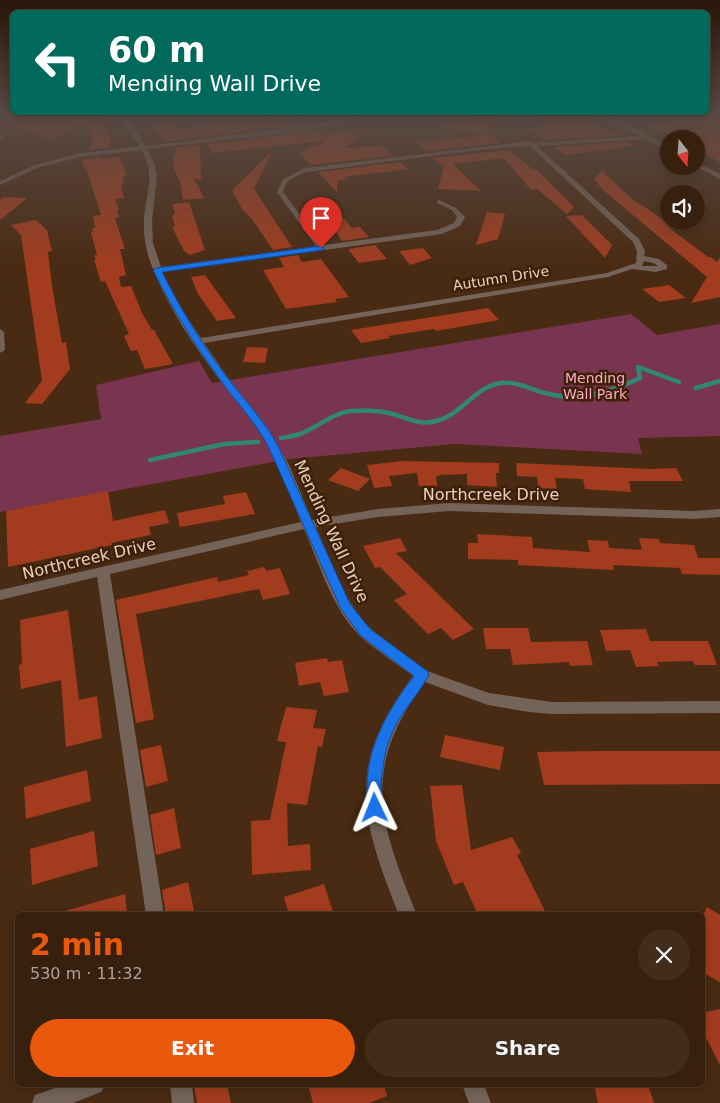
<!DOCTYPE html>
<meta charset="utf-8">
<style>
body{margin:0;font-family:"DejaVu Sans",sans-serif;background:#422d1c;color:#f1f3f6;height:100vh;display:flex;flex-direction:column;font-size:19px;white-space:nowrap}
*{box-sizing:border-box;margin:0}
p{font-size:16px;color:#aaa39e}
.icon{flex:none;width:28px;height:28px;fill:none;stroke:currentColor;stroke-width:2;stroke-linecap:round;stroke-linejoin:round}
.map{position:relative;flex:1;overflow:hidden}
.side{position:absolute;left:15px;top:912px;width:690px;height:175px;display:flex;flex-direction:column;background:#37200e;border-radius:8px;box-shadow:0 2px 12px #0003,0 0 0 1px #513e2e}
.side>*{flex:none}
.hud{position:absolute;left:10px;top:10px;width:700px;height:105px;border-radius:8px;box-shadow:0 2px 12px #0003,0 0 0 1px #513e2e;background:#00695c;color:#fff;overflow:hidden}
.needle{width:32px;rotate:163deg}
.tools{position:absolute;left:660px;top:130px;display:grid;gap:10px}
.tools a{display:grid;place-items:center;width:45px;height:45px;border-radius:50%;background:#37200e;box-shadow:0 2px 12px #0003,0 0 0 1px #513e2e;font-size:25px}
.pin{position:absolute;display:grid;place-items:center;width:42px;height:42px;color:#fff;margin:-51px -21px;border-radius:50% 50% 50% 0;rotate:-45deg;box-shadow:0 0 5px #0007}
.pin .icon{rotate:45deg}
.me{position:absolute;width:55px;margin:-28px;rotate:358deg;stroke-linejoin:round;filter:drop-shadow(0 0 4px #0008)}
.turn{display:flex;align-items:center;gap:18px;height:105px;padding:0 15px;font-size:22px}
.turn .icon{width:65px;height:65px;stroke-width:2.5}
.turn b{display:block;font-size:35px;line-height:42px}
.round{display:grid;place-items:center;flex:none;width:52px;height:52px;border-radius:26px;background:#422d1c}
.overview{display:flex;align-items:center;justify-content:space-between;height:85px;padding:0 15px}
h1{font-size:30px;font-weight:600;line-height:38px;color:#ea580c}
.action{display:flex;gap:10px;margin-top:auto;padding:10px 15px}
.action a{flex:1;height:58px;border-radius:30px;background:#ea580c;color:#fff;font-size:20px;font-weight:600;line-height:58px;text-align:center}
.action a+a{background:#422d1c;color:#f1f3f6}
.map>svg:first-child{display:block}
.green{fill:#793550}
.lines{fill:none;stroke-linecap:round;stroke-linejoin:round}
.stream{stroke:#318674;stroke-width:4.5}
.building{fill:#a33c1e}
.street{fill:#736358;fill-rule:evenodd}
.route{fill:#1a73e8;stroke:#114b97}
.labels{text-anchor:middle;stroke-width:5;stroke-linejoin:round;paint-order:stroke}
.far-street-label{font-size:14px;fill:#e5d1c3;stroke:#3e2007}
.far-park-label{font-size:14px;fill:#feabc9;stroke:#3e2007}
.street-label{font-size:16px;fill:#e5d1c3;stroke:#3e2007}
</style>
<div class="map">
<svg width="720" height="1103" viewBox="0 0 720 1103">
<rect width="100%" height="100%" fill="#492a12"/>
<polygon class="green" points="631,314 657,335 720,324 720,436 638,438 642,454 455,444 289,459 0,512 0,436 101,419 96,385 199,361 212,383"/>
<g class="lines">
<g class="stream">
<polyline points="696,388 720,381"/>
<path d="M281,438C287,437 294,436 300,434C317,428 332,413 351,411C363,410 377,410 389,413C406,417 418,426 436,421C462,415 474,387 501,383C516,381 530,389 545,393C576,402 612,392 640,378L638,367L679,382"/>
<polyline points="150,460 224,444 258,442"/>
</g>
</g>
<g class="building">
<polygon points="17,115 104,115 101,116 111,142 107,148 88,150 92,144 90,138 93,137 85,123 50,140 3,122 18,118"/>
<polygon points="475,115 491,115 487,131 501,143 427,151 417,142 482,136 482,134 440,126 441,122 473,119"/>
<polygon points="536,115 581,115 616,136 545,140 526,129 553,126"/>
<polygon points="712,118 720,123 720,162 696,150 696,139 676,139 649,125"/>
<polygon points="272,119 295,125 203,137 200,132 200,137 164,142 153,123 170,121 174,129"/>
<polygon points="344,130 361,138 343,148 383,146 393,156 311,165 299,152 323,143 323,141 212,153 207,144 312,131 322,135"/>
<polygon points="627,142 634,146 566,155 554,147"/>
<polygon points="200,145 201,179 194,179 204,198 183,200 180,182 174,170 173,154 178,153 172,148"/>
<polygon points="509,150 532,169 536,169 574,207 567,214 537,189 531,190 504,158 453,164 481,191 438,189 444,165 441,165 433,158"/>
<polygon points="270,153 271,154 254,189 292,247 273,250 252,219 242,209 232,190"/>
<polygon points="101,157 99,159 120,157 127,176 122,177 124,184 121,185 124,198 115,199 119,210 117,210 119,217 115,218 125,249 120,249 126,275 119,277 121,287 131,286 142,313 152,330 154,330 173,364 145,369 137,350 131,351 124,336 129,334 105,281 101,282 94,260 96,260 94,255 97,255 91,232 93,232 92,228 95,228 93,216 101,215 86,167 83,167 82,159"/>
<polygon points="400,162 408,169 344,177 347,179 337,181 337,192 318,172"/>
<polygon points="602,171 632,199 654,213 671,227 668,227 708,257 711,257 717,262 720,257 720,297 691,303 707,277 603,190 594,179"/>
<polygon points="5,197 27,198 0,220 0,200"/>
<polygon points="189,202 205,250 190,255 184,251 172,227 175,227 172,215 175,214 172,204"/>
<polygon points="331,203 352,228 360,227 369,237 342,241 317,204"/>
<polygon points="487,212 505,214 498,239 476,245"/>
<polygon points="582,215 612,245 605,258 566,216"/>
<polygon points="36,220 47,230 52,251 48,252 52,286 62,343 66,342 70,369 42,404 25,403 42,381 21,235 11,225"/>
<polygon points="375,245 387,259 359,263 348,249"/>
<polygon points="423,248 432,258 410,265 399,251"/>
<polygon points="298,255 302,262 321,259 349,297 335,299 337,302 286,309 263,270 284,267 279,258"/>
<polygon points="205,275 236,318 217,321 198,294 191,277"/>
<polygon points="669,285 686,298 659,302 642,289"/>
<polygon points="488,308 499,320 436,331 434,329 388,336 390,338 361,343 351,330"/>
<polygon points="247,347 268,348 265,363 243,362"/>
<polygon points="403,461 499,463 499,473 496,473 497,487 467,485 467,474 439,475 439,476 436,476 437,486 419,486 417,473 389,476 392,486 374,488 367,465"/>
<polygon points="516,463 650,469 676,468 683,481 629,481 631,492 585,489 583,479 555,478 557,489 538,488 537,477 517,476"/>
<polygon points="341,468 370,479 358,491 328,480"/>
<polygon points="108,491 113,521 165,510 169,523 149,527 151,535 111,543 112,545 8,567 6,511"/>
<polygon points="246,492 255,514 180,527 177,513 225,504 223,496"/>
<polygon points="477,534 532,537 533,548 590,552 587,540 608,541 609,548 642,550 639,538 659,539 660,543 694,545 698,558 720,558 720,575 682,574 680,568 613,565 614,570 518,565 518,560 468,559 468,543 478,543"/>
<polygon points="400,538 407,551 396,553 474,629 453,640 441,628 428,634 394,600 407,594 380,567 375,568 363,546"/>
<polygon points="264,567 266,571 280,568 290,594 263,600 259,589 136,614 154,719 136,723 116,600 217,577 218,582 249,575 247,571"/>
<polygon points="68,610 79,700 97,696 102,738 66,747 61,680 21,689 19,665 22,664 20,620"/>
<polygon points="483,628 528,628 531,642 587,641 593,665 570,666 569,662 513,665 510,649 486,649"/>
<polygon points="646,629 650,641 708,641 717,665 695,665 693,661 657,662 659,666 636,667 630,650 606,651 600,630"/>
<polygon points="327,658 328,662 342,660 349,692 324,696 320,682 299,686 295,663"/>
<polygon points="286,707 317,710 313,728 326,729 322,747 318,746 307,805 287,803 288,846 310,844 311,870 252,875 251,821 270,820 286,742 277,741"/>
<polygon points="445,735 504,747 500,770 440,757"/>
<polygon points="161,745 168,781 146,787 140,750"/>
<polygon points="596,751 720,751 720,784 544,785 537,752"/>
<polygon points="87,770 91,801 26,819 24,787"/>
<polygon points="462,785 471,850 512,837 521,853 517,855 547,915 478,915 463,882 454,885 436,841 430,786"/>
<polygon points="174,808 181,848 156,855 150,815"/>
<polygon points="94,831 98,866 32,885 30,849"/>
<polygon points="188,882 195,915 166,915 162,890"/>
<polygon points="324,884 334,915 289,915 284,897"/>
<polygon points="125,894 127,915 66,915 65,911"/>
<polygon points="707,907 720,915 720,982 702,972 702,918"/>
<polygon points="720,1009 720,1065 702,1030 702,1013"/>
<polygon points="194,1085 227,1085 231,1103 197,1103"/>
<polygon points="308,1085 384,1085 387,1096 369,1103 313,1103"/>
<polygon points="594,1085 648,1085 654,1103 598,1103"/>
</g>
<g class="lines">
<g class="street">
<path d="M119,115H125L146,146L317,124L295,115C306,115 313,121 323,123C335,125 350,114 363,115L324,127L289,133L147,149L155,165L157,177L152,220L153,243L161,267L316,246L277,192L283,179L305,168L530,141L533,143L640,136L619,124L601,119L603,116L623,122L669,146V151L645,139L537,146L639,239L645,251L644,256L659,259L667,265V269L656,272L632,269L608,277L204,343L226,375L268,428L289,465L312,520L378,509L449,503L695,511L720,509V517L695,519L449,511L378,517L316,527L345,594L359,616L371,629L427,671L489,693L552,702L720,701V713L552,714L529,712L488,705L425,682C360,770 379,821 417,915H399C360,817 345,766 413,676C396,663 377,651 361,637C332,609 320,565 304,529L110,574L164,915H146L97,577L0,600V590L301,522C288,491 277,457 258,429C246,411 231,396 218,378C194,345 169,309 154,271C147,256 143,237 144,220C146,190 156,180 142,150L81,157L39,167L0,185V181L35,165L81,153L140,146ZM530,146L633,242L637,251L636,263L607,273L201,338L177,303L162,272L442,234L460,226L465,217L456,208L439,200L437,201V203L452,210L457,217L454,223L437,230L323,245L283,192C285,180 296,176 306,172L479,150ZM644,261L653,263L658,266H642Z"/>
<polygon points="0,134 4,136 4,138 0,138"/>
<polygon points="696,162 720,174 720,179 695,166"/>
<polygon points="0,329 4,332 5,350 0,353"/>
<polygon points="64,1085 105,1085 101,1092 73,1103 32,1103 35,1095"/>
<polygon points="170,1085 192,1085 194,1103 172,1103"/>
<polygon points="462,1085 484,1085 491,1103 469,1103"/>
</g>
</g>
<linearGradient id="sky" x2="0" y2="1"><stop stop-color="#28170a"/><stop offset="0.43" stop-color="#594a44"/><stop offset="1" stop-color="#594a44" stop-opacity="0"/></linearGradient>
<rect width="720" height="269" fill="url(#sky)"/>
<path class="route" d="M321,246L324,248L323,250L162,272C180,308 201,343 226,376C244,400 264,420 278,446L350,604L370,629L427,671L429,675C417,697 397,716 389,741C384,755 382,771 381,786C381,795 384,804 380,812L375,814L370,812C367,806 367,800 367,793C365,749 388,710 414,676L361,636L341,609L268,446C255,421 235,401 219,378C194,344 172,308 153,270L157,268Z"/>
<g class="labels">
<g class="far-street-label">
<text transform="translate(501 278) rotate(-9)" y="5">Autumn Drive</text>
</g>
<g class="far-park-label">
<text x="595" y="383">Mending<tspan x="595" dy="16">Wall Park</tspan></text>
</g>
<g class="street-label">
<text x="491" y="500">Northcreek Drive</text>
<text transform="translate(332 531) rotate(65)" y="6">Mending Wall Drive</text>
<text transform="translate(89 558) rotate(-13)" y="6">Northcreek Drive</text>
</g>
</g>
</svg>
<div class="tools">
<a><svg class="needle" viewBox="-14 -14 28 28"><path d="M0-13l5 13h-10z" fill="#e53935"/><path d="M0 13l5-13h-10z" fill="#aaa39e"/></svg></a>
<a><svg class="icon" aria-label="sound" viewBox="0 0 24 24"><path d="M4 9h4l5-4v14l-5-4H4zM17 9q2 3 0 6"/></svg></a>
</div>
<div class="pin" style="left:321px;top:248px;background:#d93025"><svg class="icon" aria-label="arrive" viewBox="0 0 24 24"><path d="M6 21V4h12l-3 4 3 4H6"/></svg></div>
<svg class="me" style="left:375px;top:808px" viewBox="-20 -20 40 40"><path d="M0-17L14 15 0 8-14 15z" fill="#1a73e8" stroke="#fff" stroke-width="4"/></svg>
<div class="hud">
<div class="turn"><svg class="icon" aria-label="left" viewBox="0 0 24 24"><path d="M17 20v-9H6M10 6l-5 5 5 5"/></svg><div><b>60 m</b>Mending Wall Drive</div></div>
</div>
<section class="side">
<div class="overview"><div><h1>2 min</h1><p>530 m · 11:32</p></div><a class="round"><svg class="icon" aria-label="close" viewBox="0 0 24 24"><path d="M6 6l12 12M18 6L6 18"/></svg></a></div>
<div class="action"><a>Exit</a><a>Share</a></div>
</section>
</div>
